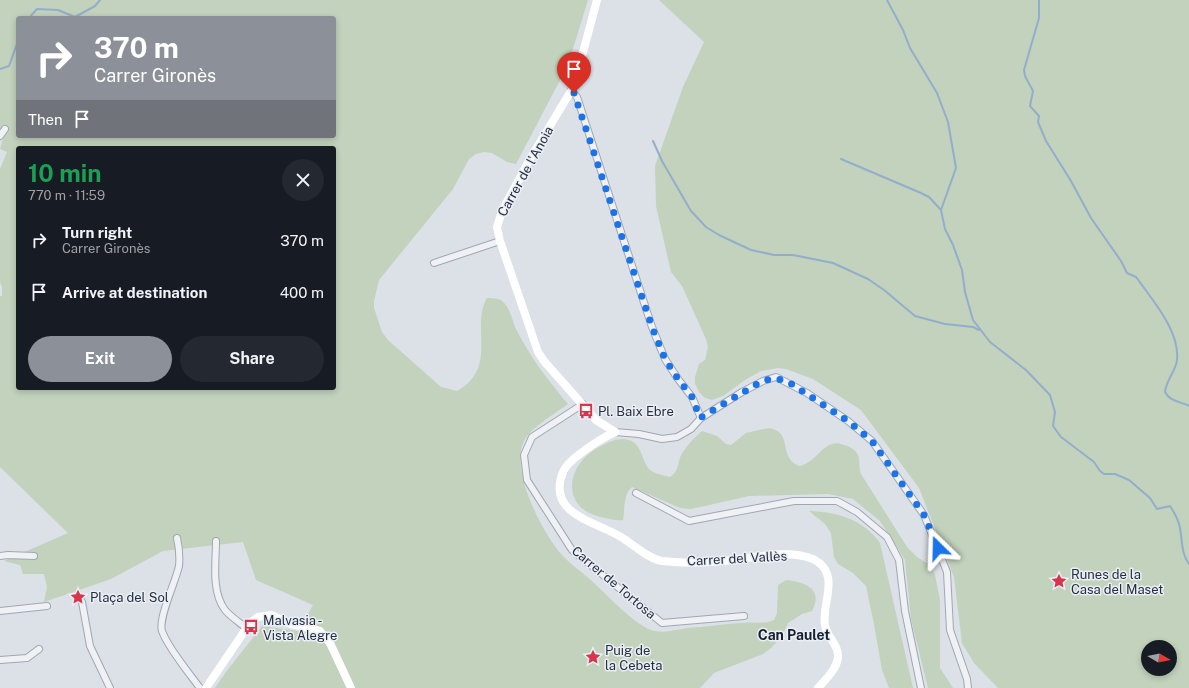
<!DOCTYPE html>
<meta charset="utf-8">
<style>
body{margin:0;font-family:"Public Sans",sans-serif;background:#242831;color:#f1f3f6;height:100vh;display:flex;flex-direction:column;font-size:15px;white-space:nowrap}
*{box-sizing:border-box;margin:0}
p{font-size:13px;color:#9ea1a6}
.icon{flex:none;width:22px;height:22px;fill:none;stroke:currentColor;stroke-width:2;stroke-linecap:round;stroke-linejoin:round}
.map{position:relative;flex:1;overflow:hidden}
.drawer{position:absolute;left:16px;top:146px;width:320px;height:244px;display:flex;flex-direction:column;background:#171b24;border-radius:4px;box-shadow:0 2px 6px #0003}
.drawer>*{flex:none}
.banner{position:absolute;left:16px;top:16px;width:320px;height:122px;border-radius:4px;box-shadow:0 2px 6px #0003;background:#8c9099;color:#fff;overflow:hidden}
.needle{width:26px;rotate:100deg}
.controls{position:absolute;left:1141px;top:640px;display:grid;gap:8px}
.controls a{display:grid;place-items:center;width:36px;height:36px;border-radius:50%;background:#171b24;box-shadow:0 2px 6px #0003;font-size:20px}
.pin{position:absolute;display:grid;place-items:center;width:34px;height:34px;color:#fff;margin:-41px -17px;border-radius:50% 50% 50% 0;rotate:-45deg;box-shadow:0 0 4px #0007}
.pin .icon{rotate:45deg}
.me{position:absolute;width:44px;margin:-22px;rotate:338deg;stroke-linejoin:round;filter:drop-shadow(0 0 3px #0008)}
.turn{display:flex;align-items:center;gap:14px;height:84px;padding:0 12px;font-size:18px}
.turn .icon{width:52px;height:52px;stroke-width:2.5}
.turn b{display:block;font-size:28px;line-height:34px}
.then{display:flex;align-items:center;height:38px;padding:0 12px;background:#0003;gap:8px;font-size:15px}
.round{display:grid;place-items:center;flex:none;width:42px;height:42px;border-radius:21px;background:#242831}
.summary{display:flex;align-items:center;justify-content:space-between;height:68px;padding:0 12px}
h1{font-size:24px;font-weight:700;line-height:30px;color:#1e9e55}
.cta{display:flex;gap:8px;margin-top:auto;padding:8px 12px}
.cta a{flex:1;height:46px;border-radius:24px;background:#8c9099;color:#fff;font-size:16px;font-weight:700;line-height:46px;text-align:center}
.cta a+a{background:#242831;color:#f1f3f6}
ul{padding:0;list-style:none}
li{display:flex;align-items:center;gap:12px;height:52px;padding:0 12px}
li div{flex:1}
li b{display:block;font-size:15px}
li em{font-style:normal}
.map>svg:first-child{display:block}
.green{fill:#c2d2bc;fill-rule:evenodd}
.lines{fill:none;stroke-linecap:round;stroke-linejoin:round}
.stream{stroke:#93aecb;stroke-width:2}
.street-casing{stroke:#a1a7b1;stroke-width:8}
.street{stroke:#eff1f5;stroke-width:6}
.secondary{stroke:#fff;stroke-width:8}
.route{stroke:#1a73e8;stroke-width:7;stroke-dasharray:0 12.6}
.labels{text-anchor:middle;stroke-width:3;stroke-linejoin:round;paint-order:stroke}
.street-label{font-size:13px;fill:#242e3f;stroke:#ebeff5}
.poi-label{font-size:13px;fill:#242e3f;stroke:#ebeff5;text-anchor:start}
.neighbourhood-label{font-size:14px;font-weight:bold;fill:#171f2f;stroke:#ebeff5}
</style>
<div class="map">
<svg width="1189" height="688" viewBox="0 0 1189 688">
<rect width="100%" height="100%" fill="#dce0e7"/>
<g class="green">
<path d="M0,0H588L568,65L516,164L507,162L492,153L484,152L476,154L469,159L453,189L379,280L374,301V308L382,332L388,340L441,387L457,391C499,367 470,328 487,298C492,298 498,298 502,301C511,308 512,322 517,331C532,360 548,380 568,404C555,414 529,428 523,443C511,472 542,532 561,554C571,565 585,574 595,584C609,597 633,623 651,630C663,634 676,630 687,628C705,627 723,624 741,623C753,621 763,625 774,620L777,613L778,585L786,580C804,582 824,588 812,611L802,614L788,623L782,636L770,649L763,654L714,673L700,688H215L226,672L262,626L299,631L313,605L256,580L243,542L163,551L111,579L44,602L47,587L44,574H23L20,565L4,561L68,533L0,467V296H2V287L0,282V169L7,152L0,149L4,135L0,136ZM18,18H334V136H18ZM18,148H334V388H18Z"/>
<path d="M659,0H1189V688H998L974,663L962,643L954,577L919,488L861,410L813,379L786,369L778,368L761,371L745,380L723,396L712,400L705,398L699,392L695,384V377L699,364L705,360L708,347L706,339L682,286L671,272L656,206L655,166L683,87L704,42ZM1148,647H1170V669H1148Z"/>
<path d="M769,428C794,432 777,457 799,466C818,463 824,436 844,445C849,446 854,449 857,453C861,459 858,468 861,474L907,547L917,557L930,565L935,575L940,600V668L953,688H928L911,619L905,560L880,521L853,499L828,494L749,496L691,509L680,508L632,487C623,494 625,509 623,520C617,521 611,519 605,518C558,510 565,462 603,445C611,441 620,437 629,440C643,445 641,461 650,470C655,474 663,475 670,477C680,471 677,460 683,452C688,444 695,437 702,431L717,436L726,444L731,445L746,433Z"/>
<path d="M809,511C837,512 863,519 880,543L913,688H889L882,670L874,624L866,586L853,573L838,564L834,557L831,533L825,524Z"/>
</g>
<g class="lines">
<g class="stream">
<polyline points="887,0 903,30 910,48 937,93 948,122 956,168 941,210"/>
<path d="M1039,0V18L1024,70L1025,76L1033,91L1030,106L1039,116L1038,122L1046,141L1071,181L1091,218L1121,261L1127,273L1136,277L1139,281C1154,302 1180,332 1177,360C1176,371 1166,380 1165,392C1170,402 1180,401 1189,406"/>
<polyline points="29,18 37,9 58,10 75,17 95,6 100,0"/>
<polyline points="0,69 9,66 18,41"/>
<polyline points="653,141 662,161 691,211 706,227 719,235 751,250 774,255 793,255 833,263 868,279 884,290 915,316 945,324 973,327 979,330"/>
<path d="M841,159L921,193L929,197L941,210L945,229L953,245L962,270L965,292L973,320L990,342L1026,370L1050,395L1055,412L1053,426L1061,437L1094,462L1100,471L1104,474H1115L1129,480L1150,498L1157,509L1170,506C1174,512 1177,517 1179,524C1183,538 1180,552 1189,564"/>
</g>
<defs>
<g id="street">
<polyline points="571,90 577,97 652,327 665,359 678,379 692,397 701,418"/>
<polyline points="0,136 5,129"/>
<polyline points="434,263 500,241"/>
<polyline points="583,404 532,437 524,455 527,480 572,550 662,623 744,616"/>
<polyline points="615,432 639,434 662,439 677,437 691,429 701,418 742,392 763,381 776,377 807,393 848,421 872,441 924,515 947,572 950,630 967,679 968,688"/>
<polyline points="636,493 689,521 794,501 837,501 857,512 887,537 899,560 905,611 921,688"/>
<path d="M177,538C179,547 180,556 179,566C176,581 158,618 162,631C168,648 189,673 200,688"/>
<path d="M216,541C216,562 211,591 225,610C231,617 239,622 246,628"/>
<polyline points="0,556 8,555 34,556"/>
<polyline points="78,595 82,602 90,646 110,688"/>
<polyline points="0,611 47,606"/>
<polyline points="0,660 27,658 39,649"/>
</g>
</defs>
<use href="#street" class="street-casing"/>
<use href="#street" class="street"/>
<g class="secondary">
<polyline points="597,0 574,86 530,159 502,211 497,227 500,241 538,352 544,361 596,420 615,432"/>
<path d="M615,432C602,438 568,459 563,472C546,514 595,521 621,537C633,544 648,559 662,561C680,563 705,563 723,561C750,559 787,548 813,559C842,573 821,604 825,625C827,638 839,644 838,658C836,670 826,679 818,688"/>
<polyline points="206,688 250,623 258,617 271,615 291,624 320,631 330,643 351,688"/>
</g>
</g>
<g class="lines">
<polyline class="route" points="574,93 652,327 665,359 678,379 692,397 700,418 762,381 776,378 790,383 848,421 872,441 924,515 938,548"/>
</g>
<defs>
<symbol id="bus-bare" viewBox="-9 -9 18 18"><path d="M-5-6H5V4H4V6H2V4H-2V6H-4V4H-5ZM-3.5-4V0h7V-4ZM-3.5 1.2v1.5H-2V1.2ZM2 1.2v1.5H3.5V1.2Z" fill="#d8354d" stroke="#ebeff5" stroke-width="2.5" paint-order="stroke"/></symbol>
<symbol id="sight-bare" viewBox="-9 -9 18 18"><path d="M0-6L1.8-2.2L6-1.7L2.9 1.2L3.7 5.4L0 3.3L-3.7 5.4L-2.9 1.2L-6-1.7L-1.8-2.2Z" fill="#d8354d" stroke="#ebeff5" stroke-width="2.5" paint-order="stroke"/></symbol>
</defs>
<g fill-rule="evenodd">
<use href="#bus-bare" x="575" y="400" width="22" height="22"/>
<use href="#sight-bare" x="1048" y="570" width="22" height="22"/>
<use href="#sight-bare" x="67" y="586" width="22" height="22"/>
<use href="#bus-bare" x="240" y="616" width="22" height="22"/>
<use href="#sight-bare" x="582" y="646" width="22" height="22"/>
</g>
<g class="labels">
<g class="street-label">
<text transform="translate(525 171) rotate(-61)" y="5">Carrer de l'Anoia</text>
<text transform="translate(737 558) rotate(-3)" y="5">Carrer del Vallès</text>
<text transform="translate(614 582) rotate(40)" y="5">Carrer de Tortosa</text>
</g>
<g class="poi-label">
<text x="598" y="416">Pl. Baix Ebre</text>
<text x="1071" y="579">Runes de la<tspan x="1071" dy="15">Casa del Maset</tspan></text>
<text x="90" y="602">Plaça del Sol</text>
<text x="263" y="625">Malvasia -<tspan x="263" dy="15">Vista Alegre</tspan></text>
<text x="605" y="655">Puig de<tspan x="605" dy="15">la Cebeta</tspan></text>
</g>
<g class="neighbourhood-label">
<text x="794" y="640">Can Paulet</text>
</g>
</g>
</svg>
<div class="controls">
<a><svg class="needle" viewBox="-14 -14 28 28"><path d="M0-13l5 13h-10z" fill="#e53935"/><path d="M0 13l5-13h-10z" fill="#9ea1a6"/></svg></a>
</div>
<div class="pin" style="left:574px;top:93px;background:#d93025"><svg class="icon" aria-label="arrive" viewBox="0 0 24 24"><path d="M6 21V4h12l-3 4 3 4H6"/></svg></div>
<svg class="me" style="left:938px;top:548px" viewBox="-20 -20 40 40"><path d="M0-17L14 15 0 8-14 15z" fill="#1a73e8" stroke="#fff" stroke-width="4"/></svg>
<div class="banner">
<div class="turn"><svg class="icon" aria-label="right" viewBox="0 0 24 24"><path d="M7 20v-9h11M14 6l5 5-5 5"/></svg><div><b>370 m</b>Carrer Gironès</div></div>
<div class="then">Then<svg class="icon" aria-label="arrive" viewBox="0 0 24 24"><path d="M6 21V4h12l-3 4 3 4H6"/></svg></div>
</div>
<section class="drawer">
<div class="summary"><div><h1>10 min</h1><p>770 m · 11:59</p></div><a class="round"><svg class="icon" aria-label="close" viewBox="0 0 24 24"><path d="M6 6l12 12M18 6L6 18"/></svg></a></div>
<ul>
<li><svg class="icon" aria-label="right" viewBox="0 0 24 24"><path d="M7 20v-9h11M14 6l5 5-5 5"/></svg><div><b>Turn right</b><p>Carrer Gironès</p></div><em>370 m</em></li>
<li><svg class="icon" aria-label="arrive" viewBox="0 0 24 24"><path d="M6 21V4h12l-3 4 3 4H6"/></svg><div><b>Arrive at destination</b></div><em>400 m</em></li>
</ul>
<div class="cta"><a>Exit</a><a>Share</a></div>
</section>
</div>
